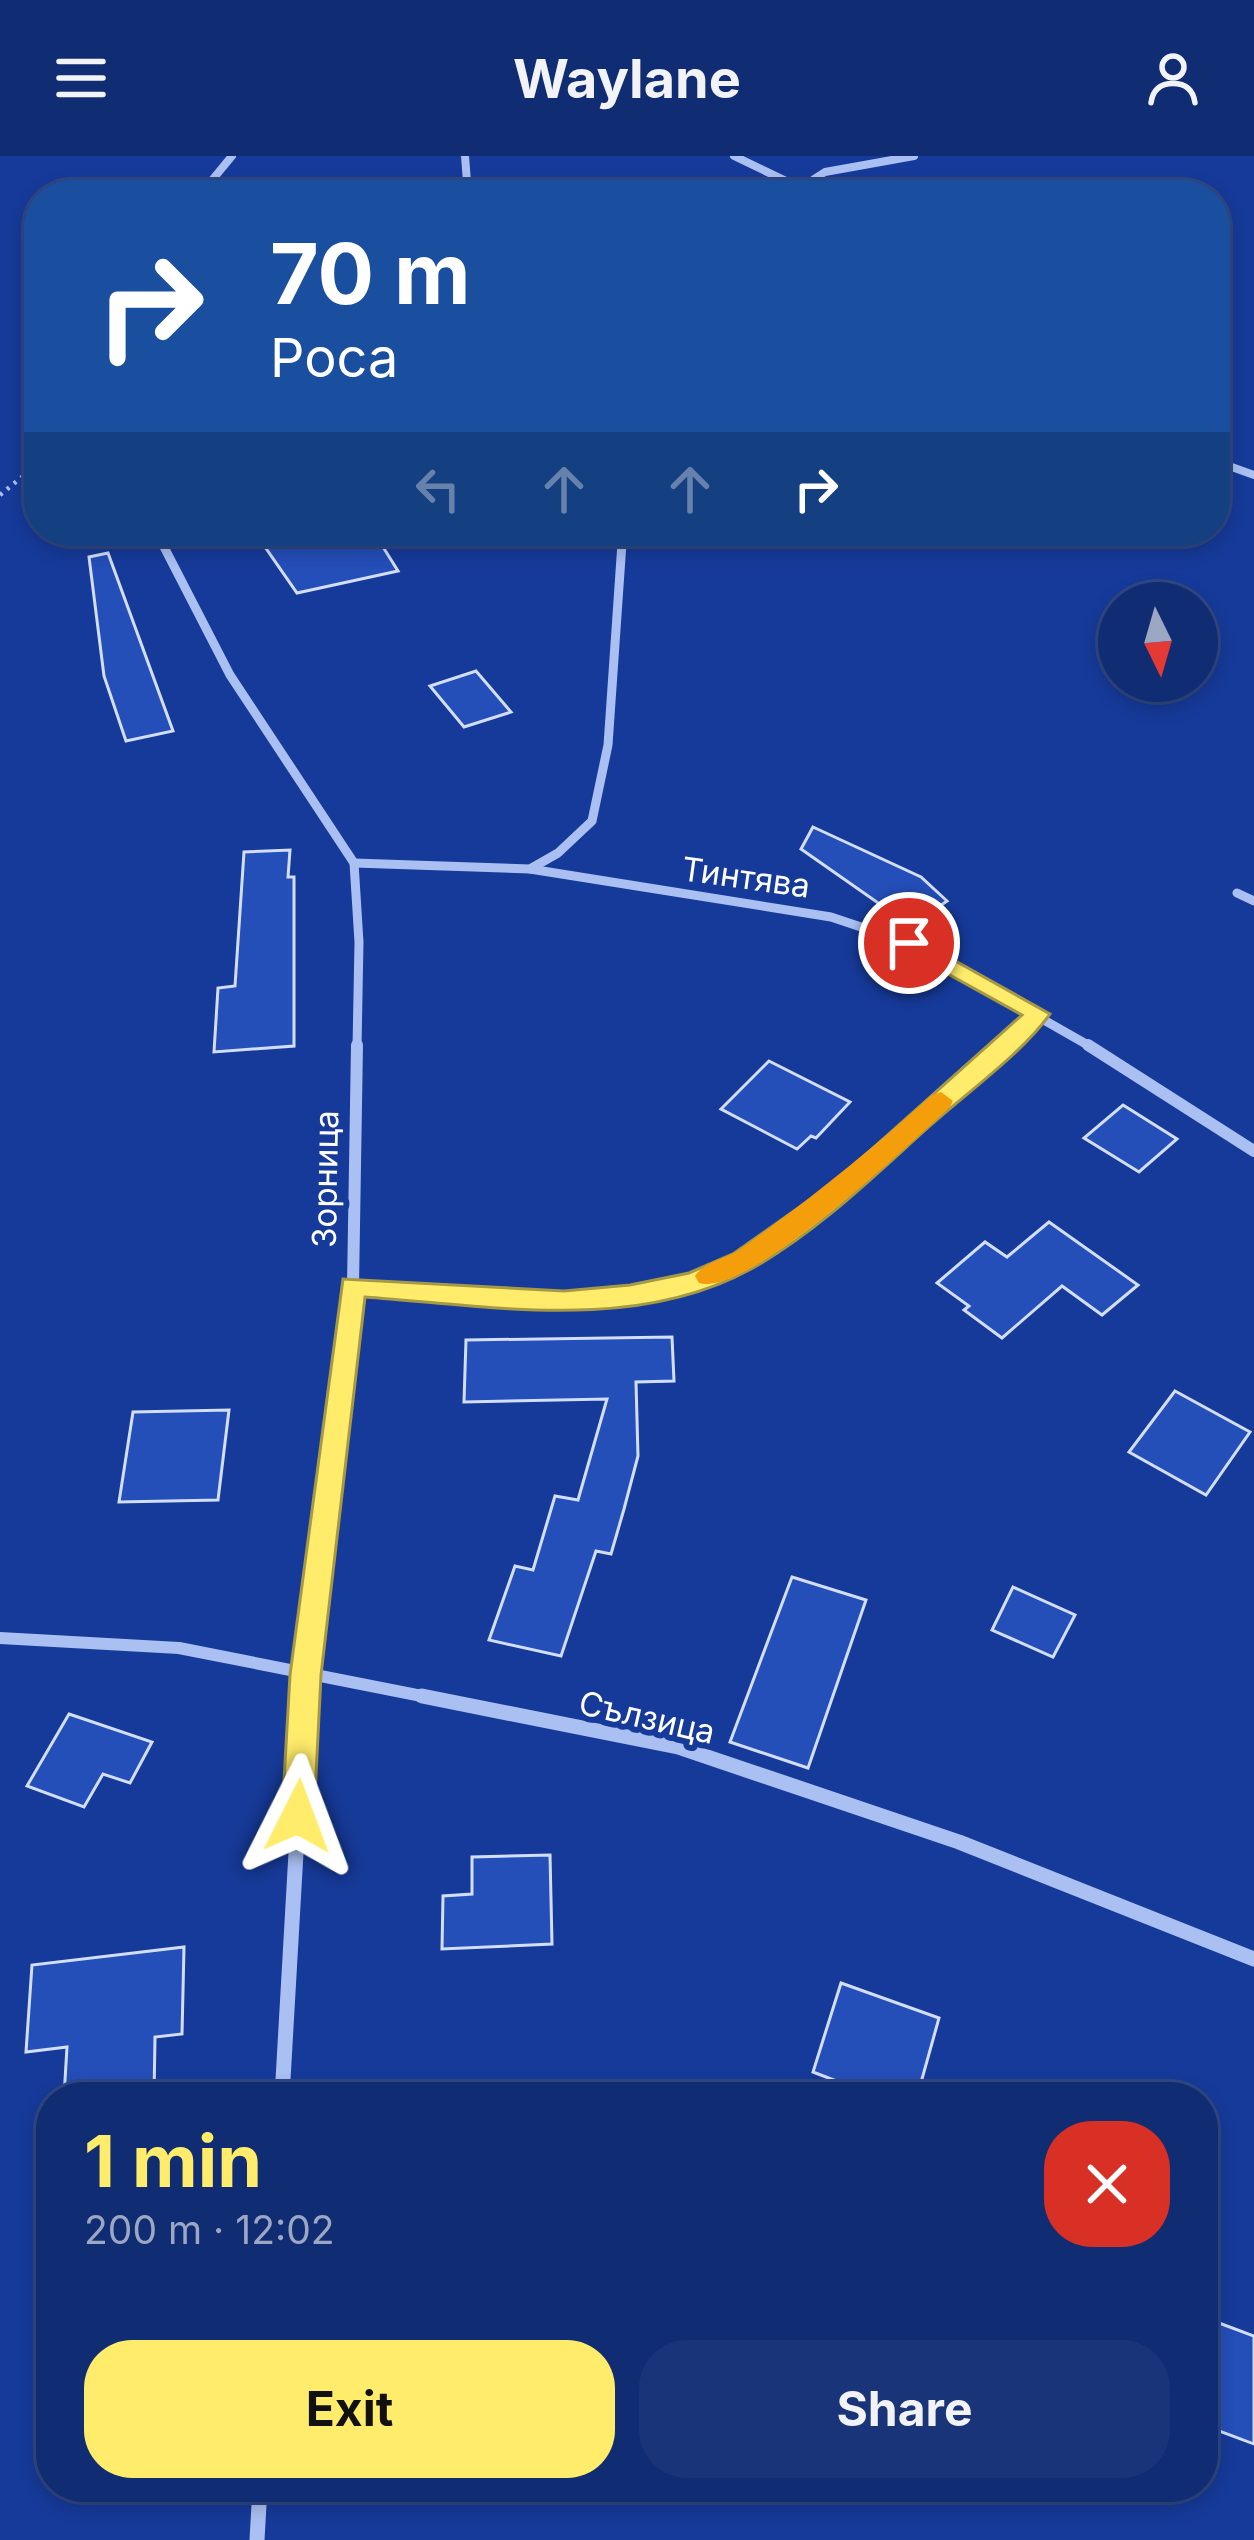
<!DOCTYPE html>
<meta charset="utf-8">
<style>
body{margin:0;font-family:Inter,sans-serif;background:#193478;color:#f1f3f6;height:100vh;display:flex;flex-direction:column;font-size:45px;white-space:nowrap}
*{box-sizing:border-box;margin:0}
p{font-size:39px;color:#9ca7c4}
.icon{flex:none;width:66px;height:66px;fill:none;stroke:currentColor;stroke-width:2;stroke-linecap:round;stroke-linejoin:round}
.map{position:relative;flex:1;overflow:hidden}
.details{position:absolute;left:36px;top:1926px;width:1182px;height:420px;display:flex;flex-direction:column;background:#102c73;border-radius:48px;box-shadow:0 6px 18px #0003,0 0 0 3px #304885}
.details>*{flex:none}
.banner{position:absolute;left:24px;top:24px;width:1206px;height:366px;border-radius:48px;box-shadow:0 6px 18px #0003,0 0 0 3px #304885;background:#1a4fa0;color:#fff;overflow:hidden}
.needle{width:78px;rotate:175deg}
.buttons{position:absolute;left:1098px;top:426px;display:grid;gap:24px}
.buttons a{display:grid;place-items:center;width:120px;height:120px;border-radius:50%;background:#102c73;box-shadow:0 6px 18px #0003,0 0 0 3px #304885;font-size:60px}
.pin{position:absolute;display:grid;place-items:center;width:102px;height:102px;color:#fff;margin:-51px;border:6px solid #fff;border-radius:50%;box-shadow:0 3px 12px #0007}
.me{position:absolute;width:132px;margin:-66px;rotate:3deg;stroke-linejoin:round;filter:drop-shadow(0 0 9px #0008)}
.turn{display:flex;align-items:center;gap:42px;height:252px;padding:0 48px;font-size:54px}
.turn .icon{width:156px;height:156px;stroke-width:2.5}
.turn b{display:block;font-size:84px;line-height:102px}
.lanes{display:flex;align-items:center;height:114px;padding:0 48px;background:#0003;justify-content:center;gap:60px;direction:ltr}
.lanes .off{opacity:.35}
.round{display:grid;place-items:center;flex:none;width:126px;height:126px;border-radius:48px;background:#193478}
.summary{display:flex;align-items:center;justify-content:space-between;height:204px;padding:0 48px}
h1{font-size:72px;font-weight:700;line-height:90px;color:#ffec6b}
.action{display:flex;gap:24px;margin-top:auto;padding:24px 48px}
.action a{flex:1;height:138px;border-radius:48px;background:#ffec6b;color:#111;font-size:48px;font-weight:700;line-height:138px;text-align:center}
.action a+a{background:#193478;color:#f1f3f6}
header{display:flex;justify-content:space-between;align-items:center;height:156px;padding:0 48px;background:#102c73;font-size:54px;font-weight:700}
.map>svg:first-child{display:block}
.building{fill:#244eb8;stroke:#d2defc;stroke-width:3}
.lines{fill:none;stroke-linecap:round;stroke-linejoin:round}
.path{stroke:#aabff2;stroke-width:4.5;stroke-dasharray:3 6;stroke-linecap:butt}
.lane-far1{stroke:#aabff2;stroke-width:8}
.lane{stroke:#aabff2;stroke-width:9}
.street-far3{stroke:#aabff2;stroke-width:8}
.street-far2{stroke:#aabff2;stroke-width:9}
.street-far1{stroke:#aabff2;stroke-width:12}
.street{stroke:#aabff2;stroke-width:15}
.route{fill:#ffec6b;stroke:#a69946;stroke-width:3}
.slow{fill:#f59e0b}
.labels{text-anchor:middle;stroke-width:12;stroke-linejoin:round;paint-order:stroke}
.street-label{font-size:33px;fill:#fff;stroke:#163a99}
</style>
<header><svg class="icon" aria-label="menu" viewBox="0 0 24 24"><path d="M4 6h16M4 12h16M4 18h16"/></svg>Waylane<svg class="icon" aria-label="person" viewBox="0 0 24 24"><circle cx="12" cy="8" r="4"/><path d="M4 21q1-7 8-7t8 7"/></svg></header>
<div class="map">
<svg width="1254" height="2384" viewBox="0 0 1254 2384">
<rect width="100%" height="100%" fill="#163a99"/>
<g class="building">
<polygon points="254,375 373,375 398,415 297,437"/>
<polygon points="108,397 173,575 126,585 104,520 89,401"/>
<polygon points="476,515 511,556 464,571 430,530"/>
<polygon points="813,671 921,721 947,745 911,770 801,693"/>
<polygon points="290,694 288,721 294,721 294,890 214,896 218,832 235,830 244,696"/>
<polygon points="769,905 850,946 816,982 811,980 797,993 721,953"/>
<polygon points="1123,949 1177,983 1139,1016 1084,982"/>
<polygon points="1049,1066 1138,1129 1102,1159 1062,1130 1002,1182 964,1154 969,1150 937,1127 985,1086 1007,1101"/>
<polygon points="672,1181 674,1225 636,1226 638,1300 624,1353 611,1398 596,1395 561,1500 489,1484 515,1410 533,1414 555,1340 578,1344 607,1243 464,1246 466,1184"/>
<polygon points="1175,1235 1250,1276 1206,1339 1129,1296"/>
<polygon points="229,1254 218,1344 119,1346 133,1256"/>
<polygon points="792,1421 866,1444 808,1612 730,1586"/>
<polygon points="1013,1431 1075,1459 1053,1501 992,1474"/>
<polygon points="69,1558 152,1586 130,1627 103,1618 84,1651 27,1630"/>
<polygon points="550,1699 552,1788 442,1793 443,1740 472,1738 472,1701"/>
<polygon points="184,1791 182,1878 155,1881 154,1941 64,1941 67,1891 26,1896 32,1809"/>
<polygon points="841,1827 939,1862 917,1941 878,1941 813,1916"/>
<polygon points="1203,2161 1254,2180 1254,2288 1203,2269"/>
</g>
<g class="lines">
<polyline class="path" points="0,339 39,307"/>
<polyline class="lane-far1" points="1000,892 1039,858"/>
<path class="lane" d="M353,1130C443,1136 538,1152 628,1140C780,1120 895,987 1004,889"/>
<g class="street-far3">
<polyline points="465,0 468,39"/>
<polyline points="734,0 809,36"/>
<polyline points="809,36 814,23 825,16 914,0"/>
<polyline points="209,39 213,23 232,0"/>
<polyline points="1215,305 1254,319"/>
<polyline points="156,375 164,390"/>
<polyline points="623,384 727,375"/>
<polyline points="622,390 623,375"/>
</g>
<g class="street-far2">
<polyline points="162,387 230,519 354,707 359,786 357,892"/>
<polyline points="354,707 530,713 558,697 592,665 608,589 622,387"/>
<polyline points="530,713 831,761 909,787 1093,892"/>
<polyline points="1237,737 1254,745"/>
</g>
<g class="street-far1">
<polyline points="1088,889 1254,995"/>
<polyline points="0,1482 179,1492 437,1543"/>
<polyline points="305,1543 353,1130 357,889"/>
</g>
<g class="street">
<polyline points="422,1540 678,1591 959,1686 1254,1803"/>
<polyline points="282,1941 305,1540"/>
<polyline points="257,2384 260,2331"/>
</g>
</g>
<path class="route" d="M909,779L1050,858C1021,899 962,940 923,976C870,1024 814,1078 751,1113C635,1177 491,1150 365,1141L321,1519L314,1660L309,1671L298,1675L286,1671L282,1660L290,1519L343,1123L564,1135L630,1129L689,1117L733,1098L835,1026L1022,859L901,792L898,787Z"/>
<path class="slow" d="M941,936L953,945L950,951C911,987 747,1142 699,1127L695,1120C705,1105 727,1103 742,1092C809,1044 871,994 932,939Z"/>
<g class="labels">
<g class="street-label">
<text transform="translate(746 721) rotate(8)" y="12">Тинтява</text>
<text transform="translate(325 1023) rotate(-89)" y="12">Зорница</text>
<text transform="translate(647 1561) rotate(13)" y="12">Сълзица</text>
</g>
</g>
</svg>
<div class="buttons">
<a><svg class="needle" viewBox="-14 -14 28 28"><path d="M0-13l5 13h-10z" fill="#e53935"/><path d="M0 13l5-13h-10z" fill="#9ca7c4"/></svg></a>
</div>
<div class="pin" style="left:909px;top:787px;background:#d93025"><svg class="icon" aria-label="arrive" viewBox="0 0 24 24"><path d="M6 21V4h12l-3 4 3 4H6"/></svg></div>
<svg class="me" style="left:298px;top:1660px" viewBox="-20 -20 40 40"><path d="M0-17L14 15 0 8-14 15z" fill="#ffec6b" stroke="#fff" stroke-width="4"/></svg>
<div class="banner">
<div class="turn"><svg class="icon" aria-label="right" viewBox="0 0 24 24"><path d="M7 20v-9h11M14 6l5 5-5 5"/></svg><div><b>70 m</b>Роса</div></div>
<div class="lanes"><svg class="icon off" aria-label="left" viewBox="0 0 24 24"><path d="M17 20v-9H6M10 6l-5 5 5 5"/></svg><svg class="icon off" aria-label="ahead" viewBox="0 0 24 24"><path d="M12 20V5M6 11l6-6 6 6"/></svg><svg class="icon off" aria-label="ahead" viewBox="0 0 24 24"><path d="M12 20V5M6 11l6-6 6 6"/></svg><svg class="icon" aria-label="right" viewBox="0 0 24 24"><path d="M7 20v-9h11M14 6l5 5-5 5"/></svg></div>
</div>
<section class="details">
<div class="summary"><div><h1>1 min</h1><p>200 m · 12:02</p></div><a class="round" style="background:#d93025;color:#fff"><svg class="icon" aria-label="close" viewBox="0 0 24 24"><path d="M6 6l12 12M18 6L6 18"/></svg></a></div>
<div class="action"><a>Exit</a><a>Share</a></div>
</section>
</div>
